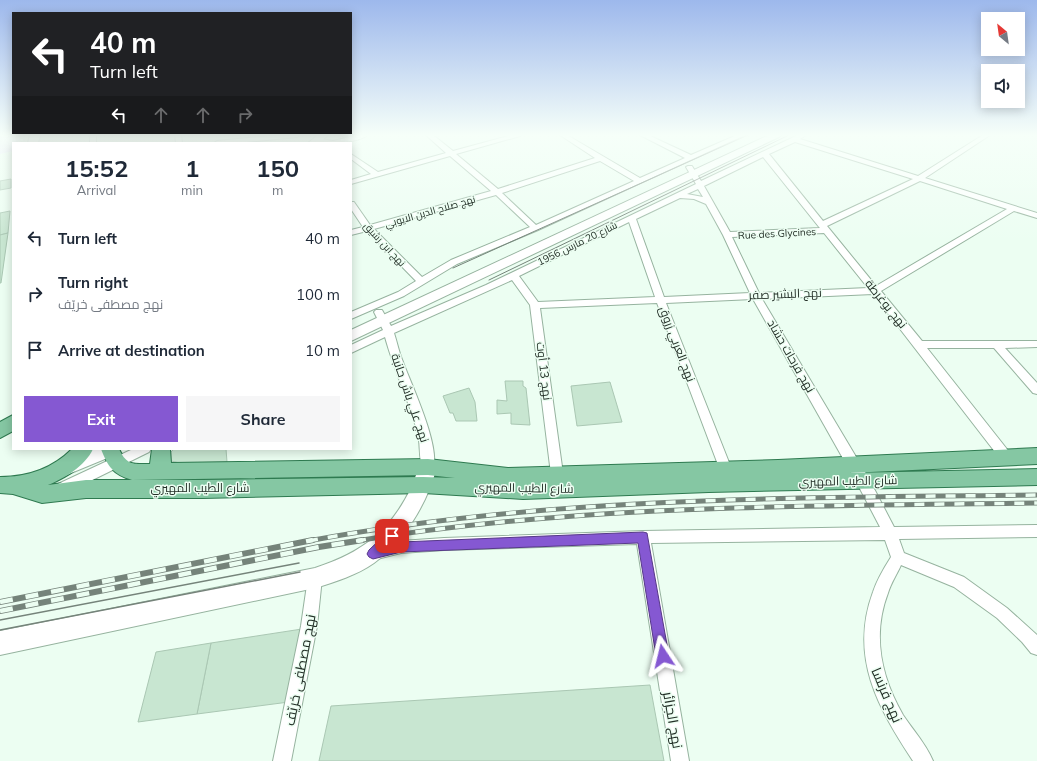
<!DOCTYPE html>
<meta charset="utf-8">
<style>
body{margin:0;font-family:Mulish,Cairo,sans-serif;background:#f6f6f7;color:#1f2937;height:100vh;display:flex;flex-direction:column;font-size:15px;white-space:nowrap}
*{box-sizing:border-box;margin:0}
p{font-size:13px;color:#747a83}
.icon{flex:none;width:22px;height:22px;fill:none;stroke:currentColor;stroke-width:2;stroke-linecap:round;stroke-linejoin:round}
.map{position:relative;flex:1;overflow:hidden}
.details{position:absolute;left:12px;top:142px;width:340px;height:308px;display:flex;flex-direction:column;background:#fff;border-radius:0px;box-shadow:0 2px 10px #0003}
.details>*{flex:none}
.banner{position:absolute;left:12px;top:12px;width:340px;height:122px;border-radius:0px;box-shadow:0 2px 10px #0003;background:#202124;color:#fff;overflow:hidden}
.needle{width:26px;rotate:331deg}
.buttons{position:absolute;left:981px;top:12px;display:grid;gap:8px}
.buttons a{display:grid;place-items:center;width:44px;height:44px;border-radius:0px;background:#fff;box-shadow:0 2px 10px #0003;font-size:20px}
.pin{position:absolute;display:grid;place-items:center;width:34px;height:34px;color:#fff;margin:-17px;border-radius:8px;box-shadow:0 2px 6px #0006}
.me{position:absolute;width:44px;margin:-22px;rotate:350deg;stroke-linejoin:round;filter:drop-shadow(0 0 3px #0008)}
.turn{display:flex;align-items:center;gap:14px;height:84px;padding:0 12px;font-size:18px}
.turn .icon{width:52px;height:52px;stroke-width:2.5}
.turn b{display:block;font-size:28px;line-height:34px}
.lanes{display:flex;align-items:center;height:38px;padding:0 12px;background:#0003;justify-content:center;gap:20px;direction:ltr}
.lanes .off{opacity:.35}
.eta{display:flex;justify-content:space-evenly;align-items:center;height:68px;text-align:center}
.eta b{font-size:24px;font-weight:700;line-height:28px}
.primary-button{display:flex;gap:8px;margin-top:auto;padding:8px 12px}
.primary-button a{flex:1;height:46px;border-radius:0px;background:#8558d2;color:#fff;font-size:16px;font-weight:700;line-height:46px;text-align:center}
.primary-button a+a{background:#f6f6f7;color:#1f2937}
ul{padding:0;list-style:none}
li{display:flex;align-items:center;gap:12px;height:56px;padding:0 12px}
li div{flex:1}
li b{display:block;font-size:15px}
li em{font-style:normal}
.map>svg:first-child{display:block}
.green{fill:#ebe5fd}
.building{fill:#c8e6d1;stroke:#aac7b3}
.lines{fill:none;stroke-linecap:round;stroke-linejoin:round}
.street-casing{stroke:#96b39f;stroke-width:2}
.secondary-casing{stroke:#96b39f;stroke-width:2}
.primary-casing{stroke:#2e7a50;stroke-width:2}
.street{fill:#fff;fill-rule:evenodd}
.secondary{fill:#fff;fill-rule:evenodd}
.primary{fill:#85c7a3;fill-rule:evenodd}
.tram-far1{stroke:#75837a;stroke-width:1}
.tram{stroke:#75837a;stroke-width:1.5}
.rail-far1-casing{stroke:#75837a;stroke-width:5}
.rail-casing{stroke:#75837a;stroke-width:6}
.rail-far1{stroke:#ecfef2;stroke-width:3.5;stroke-dasharray:10;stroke-linecap:butt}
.rail{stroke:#ecfef2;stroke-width:4.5;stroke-dasharray:13;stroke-linecap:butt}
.route{fill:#8558d2;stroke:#563988}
.labels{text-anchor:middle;stroke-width:3;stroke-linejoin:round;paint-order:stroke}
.far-street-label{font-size:10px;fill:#232f27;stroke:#ecfef2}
.street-label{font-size:12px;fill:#232f27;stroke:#ecfef2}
.near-street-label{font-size:14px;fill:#232f27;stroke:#ecfef2}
</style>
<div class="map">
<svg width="1037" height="761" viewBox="0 0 1037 761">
<rect width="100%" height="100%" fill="#ecfef2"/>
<polygon class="green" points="0,135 21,135 18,143 13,143 13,151 0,154"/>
<g class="building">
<polygon points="11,179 11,188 0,190 0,181"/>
<polygon points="10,211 8,233 0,235 0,213"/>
<polygon points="8,233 1,283 0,283 0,235"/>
<polygon points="505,381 523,381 523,386 526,388 530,425 511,424 511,413 497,414 497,400 507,401"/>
<polygon points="610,382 622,422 577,426 571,386"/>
<polygon points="469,388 475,402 477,421 456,421 453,413 450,413 443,396"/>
<polygon points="174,449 226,449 227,462 180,463 171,461 171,452"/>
<polygon points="302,629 289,702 197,714 211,643"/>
<polygon points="211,643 197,714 138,722 156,652"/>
<polygon points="650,685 664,761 319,761 331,706"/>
</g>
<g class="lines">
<defs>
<g id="street">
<rect x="90" y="135" width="6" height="8"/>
<polygon points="175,135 181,135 182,143 176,143"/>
<polygon points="281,135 300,135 297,137 237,143 214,143 217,141"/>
<path d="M358,135H368C359,142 323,147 313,140L316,138L333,141Z"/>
<path d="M426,135H433L453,151L512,135H521L520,136L456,154L498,189L595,158L560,135H567L640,178L685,158L640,135H648L691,155L737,135H745L538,230L457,264L404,296L351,319V312L398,292L416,281L367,231L351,235V230L363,227L351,209V202H354L370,225L491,191L450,156L351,184V180L371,174L351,159V154L378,172L446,153ZM600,161L634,181L536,225L502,193ZM496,195L530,227L451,260L422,277L374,229Z"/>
<path d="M798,135H806L800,139L918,176L983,135H990L925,178L1037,213V218L1014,211L881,291L922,341H1037V347L1005,348L1037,383V394L1033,393L994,348H927L1010,453L1012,457L1010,461L1006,462L1002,461L873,294L762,299L868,477L894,527L1037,525V537L899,539L904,553L964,577L1007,608L1037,635V655L1031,653L1022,642L997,618L954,587L901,565C897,574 891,583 888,593C872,635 881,677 903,715C913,730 926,744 933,761H913C878,708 849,657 873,592C877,580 884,568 891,557L885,540L651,543L689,761H671L637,544L444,550L401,553L377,559L372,557L370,552L372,547L401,541L444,538L643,531L880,527L858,485L753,299L666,303L732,470L730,474L726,475L722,474L720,470L657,303L540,308L563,474L561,478L557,479L553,478L551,474L530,305L512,280L394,333C397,342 399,353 403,362C411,384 443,451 432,471L428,472L424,471C418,460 421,446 418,434C409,401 394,370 385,337L351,353V345L383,330L374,312L376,310H382L391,326L486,285L696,184L686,167L688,166H692L701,181ZM795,142L913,179L823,221L769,154ZM763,157L819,227L820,228L730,232L704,186ZM920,181L1007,209L876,286L827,226ZM698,189L703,197L687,194ZM680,198L694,199L706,204L723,235L750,293L664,297L636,219ZM629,222L655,297L538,302L519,276ZM824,233L868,288L759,293L732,237Z"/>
<polygon points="133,449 151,449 149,452 68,492 63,494 58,492 57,488 58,484"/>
<polygon points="315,571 320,573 322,578 317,626 291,761 273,761 301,626 308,578 310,573"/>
</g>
<g id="secondary">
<polygon points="30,135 40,135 38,143 28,143"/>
<polygon points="318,135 328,135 319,143 308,143"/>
<polygon points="769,135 781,135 779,137 351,341 351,330"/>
<polygon points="92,449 120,449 117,454 71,473 65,476 59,473 56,468 59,463"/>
<path d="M428,459L434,462L437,467C427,503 405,541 374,563C357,575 335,582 315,588L0,655V631L315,568C361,553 390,532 411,488C415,479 417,470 422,462Z"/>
</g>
<g id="primary">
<polygon points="13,415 13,431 0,438 0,422"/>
<path d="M1037,448V464L849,473L1037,469V485L709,492L523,499L423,493L203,498H86L42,503L13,494L0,493V477C27,477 52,469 72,449H93C85,466 65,478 48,485L86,480H203L423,477L455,478L428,475L132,480C113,474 108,467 101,449H119C127,466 134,464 150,464L152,449H170L171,463L428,459L508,468L778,460Z"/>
</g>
</defs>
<use href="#street" class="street-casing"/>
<use href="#secondary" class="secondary-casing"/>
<use href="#primary" class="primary-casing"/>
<use href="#street" class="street"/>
<use href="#secondary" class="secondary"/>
<use href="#primary" class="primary"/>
<g class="tram-far1">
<polyline points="453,268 748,135"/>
<polyline points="489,280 789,135"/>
</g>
<g class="tram">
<polyline points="0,620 299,563"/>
<polyline points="0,630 300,572"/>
</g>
<defs>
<g id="rail-far1">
<path d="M308,541C548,496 793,498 1037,495"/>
<path d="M356,541C580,504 811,506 1037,503"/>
</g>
<g id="rail">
<polyline points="0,602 313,540"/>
<polyline points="0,611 319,547 363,540"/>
</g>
</defs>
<use href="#rail-far1" class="rail-far1-casing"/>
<use href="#rail" class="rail-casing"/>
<use href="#rail-far1" class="rail-far1"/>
<use href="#rail" class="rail"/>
</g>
<linearGradient id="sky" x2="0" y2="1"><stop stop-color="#9db8ec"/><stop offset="0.56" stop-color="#f6fff9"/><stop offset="1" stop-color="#f6fff9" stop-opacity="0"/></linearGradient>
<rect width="1037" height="241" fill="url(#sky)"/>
<polygon class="route" points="392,530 396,532 398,536 391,544 401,542 643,532 647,533 669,656 668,661 663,663 658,661 656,656 638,543 401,552 373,559 369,557 367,554 369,550 388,532"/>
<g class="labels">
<g class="far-street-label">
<text transform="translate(430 211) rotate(-16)" y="4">نهج صلاح الدين الايوبي</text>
<text transform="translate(777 233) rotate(-3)" y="4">Rue des Glycines</text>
<text transform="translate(577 243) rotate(-26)" y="4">شارع 20 مارس 1956</text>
<text transform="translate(385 244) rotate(47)" y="4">نهج ابن رشيق</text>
</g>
<g class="street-label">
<text transform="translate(785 294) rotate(-2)" y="4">نهج البشير صفر</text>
<text transform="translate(886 304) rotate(51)" y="4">نهج يوغرطة</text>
<text transform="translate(677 344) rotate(69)" y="4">نهج العربي زروق</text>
<text transform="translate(791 356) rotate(60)" y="4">نهج فرحات حشاد</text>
<text transform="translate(544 371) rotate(83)" y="4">نهج 13 أوت</text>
<text transform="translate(410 398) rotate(71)" y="4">نهج علي باش حانبة</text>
<text transform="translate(848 481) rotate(-1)" y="4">شارع الطيب المهيري</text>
<text x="200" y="492">شارع الطيب المهيري</text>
<text transform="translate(524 488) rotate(1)" y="4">شارع الطيب المهيري</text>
</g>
<g class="near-street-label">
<text transform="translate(300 670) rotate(-79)" y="5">نهج مصطفى خريّف</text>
<text transform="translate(887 695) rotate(67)" y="5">نهج فرنسا</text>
<text transform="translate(673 720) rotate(80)" y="5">نهج الجزائر</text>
</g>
</g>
</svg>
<div class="buttons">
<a><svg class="needle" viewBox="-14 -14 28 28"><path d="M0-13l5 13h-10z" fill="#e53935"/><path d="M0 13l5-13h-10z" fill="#747a83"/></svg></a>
<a><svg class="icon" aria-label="sound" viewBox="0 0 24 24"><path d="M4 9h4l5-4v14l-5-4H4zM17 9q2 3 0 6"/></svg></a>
</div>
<div class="pin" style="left:392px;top:536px;background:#d93025"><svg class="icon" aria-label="arrive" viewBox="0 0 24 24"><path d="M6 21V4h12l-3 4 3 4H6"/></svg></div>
<svg class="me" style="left:663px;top:656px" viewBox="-20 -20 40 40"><path d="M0-17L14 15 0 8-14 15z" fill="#8558d2" stroke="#fff" stroke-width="4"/></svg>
<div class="banner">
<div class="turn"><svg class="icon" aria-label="left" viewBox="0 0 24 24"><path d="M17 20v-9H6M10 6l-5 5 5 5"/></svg><div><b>40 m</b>Turn left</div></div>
<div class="lanes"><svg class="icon" aria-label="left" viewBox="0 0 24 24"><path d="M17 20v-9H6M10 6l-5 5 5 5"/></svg><svg class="icon off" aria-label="ahead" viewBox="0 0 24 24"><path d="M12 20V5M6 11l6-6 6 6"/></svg><svg class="icon off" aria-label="ahead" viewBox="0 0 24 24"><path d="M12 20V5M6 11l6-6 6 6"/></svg><svg class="icon off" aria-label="right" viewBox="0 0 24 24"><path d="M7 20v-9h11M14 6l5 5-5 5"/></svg></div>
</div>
<section class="details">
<div class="eta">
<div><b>15:52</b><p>Arrival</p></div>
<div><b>1</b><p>min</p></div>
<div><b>150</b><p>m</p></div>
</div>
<ul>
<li><svg class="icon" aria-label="left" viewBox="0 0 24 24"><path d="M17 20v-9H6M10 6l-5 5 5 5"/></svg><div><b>Turn left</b></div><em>40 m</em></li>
<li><svg class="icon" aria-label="right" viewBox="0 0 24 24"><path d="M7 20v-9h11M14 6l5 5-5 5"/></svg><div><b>Turn right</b><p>نهج مصطفى خريّف</p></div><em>100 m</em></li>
<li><svg class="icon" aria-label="arrive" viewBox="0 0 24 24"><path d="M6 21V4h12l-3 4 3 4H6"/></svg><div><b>Arrive at destination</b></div><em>10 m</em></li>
</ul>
<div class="primary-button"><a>Exit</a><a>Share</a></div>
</section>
</div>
